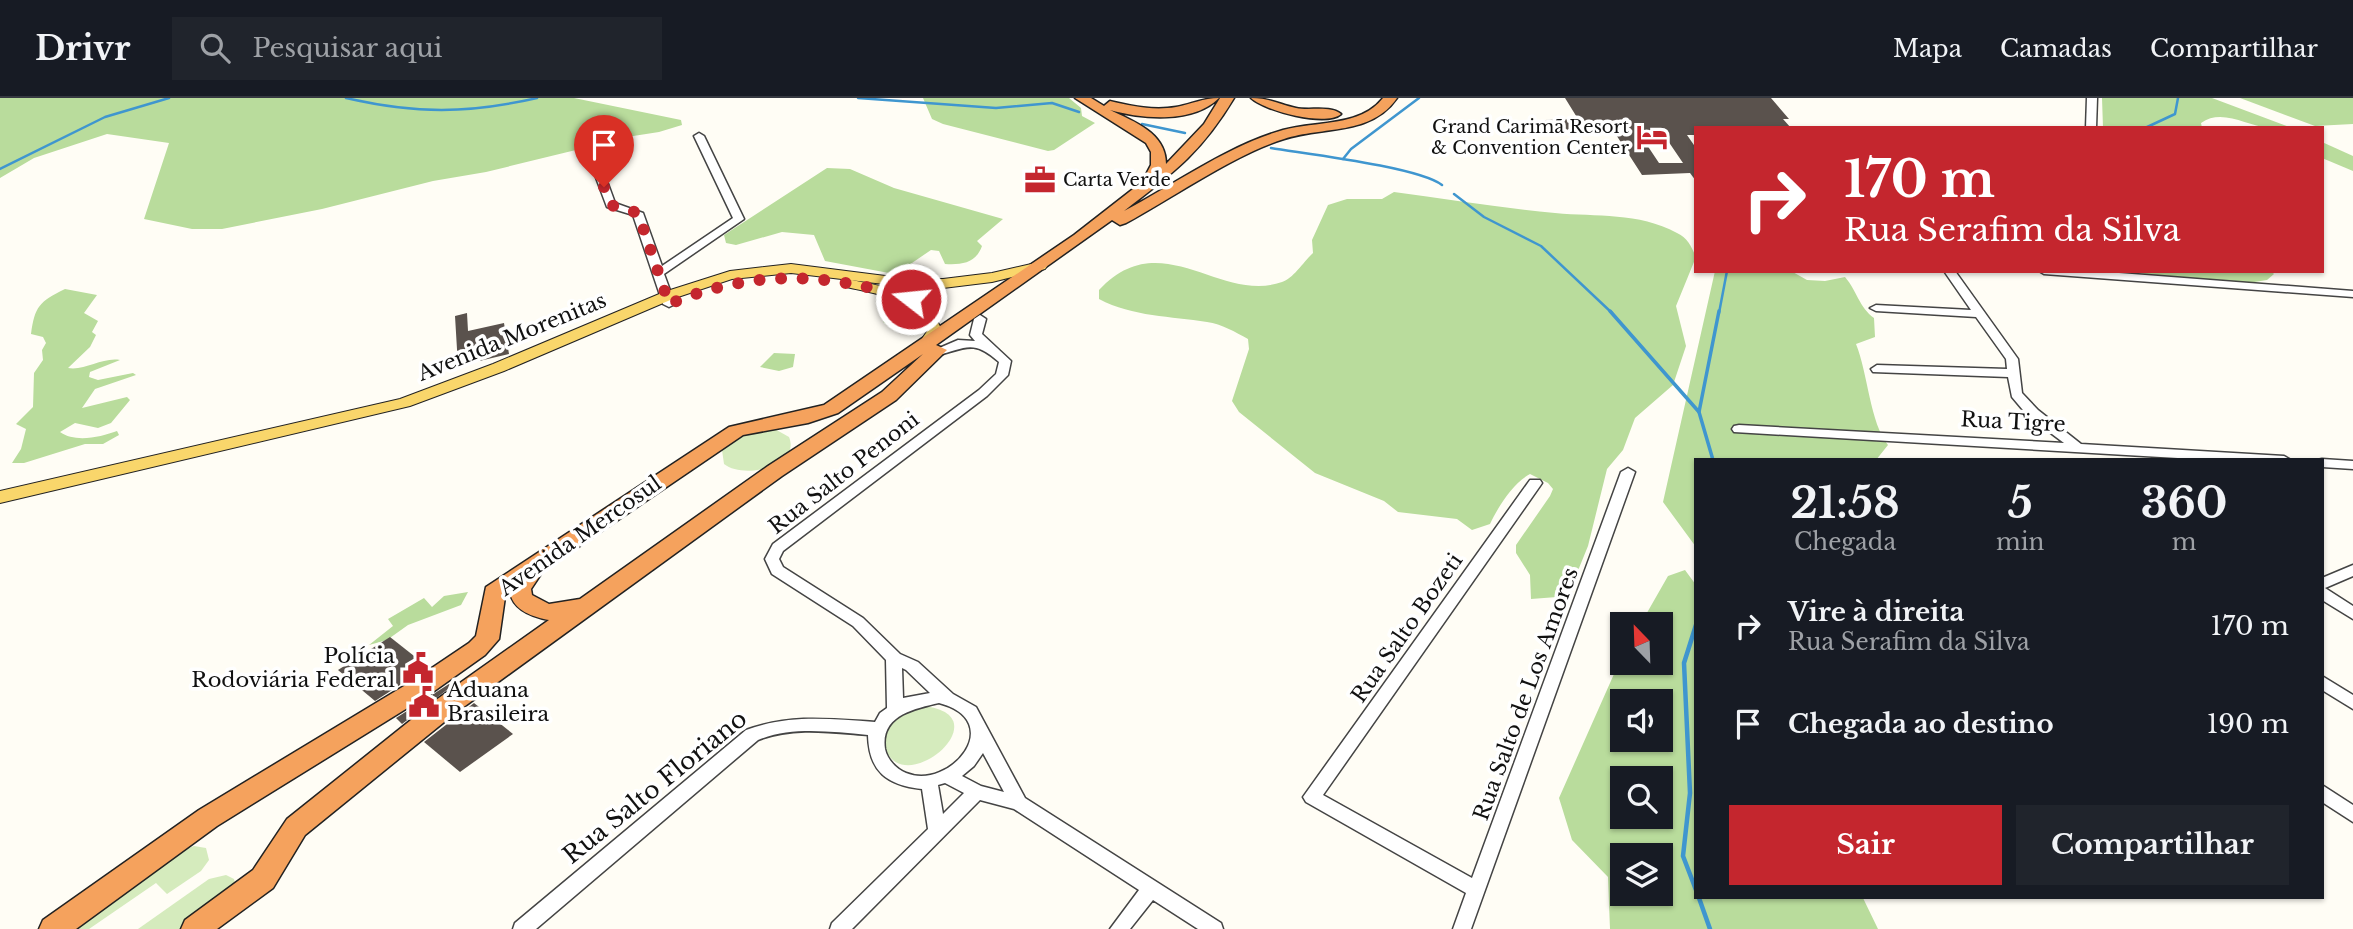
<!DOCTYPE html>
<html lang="pt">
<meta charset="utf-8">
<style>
body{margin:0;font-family:"Libre Baskerville",serif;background:#20242c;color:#f1f3f6;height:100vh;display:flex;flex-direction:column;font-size:26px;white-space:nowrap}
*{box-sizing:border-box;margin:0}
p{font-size:23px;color:#9ea1a6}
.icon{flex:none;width:38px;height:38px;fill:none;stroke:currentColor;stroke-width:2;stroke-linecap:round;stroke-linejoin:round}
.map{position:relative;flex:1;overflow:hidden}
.details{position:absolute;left:1694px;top:360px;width:630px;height:441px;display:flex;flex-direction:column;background:#171b24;border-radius:0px;box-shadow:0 2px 5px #0004}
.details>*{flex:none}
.hud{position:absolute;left:1694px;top:28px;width:630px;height:147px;border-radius:0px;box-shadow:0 2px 5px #0004;background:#c4262e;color:#fff;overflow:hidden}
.needle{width:46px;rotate:337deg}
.tools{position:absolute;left:1610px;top:514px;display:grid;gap:14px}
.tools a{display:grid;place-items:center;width:63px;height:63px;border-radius:0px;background:#171b24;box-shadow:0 2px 5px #0004;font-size:35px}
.pin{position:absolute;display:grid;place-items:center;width:60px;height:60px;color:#fff;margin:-72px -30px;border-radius:50% 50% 50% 0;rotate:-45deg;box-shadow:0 0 7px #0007}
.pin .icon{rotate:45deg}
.me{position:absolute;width:77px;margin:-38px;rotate:286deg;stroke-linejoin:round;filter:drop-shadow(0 0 5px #0008)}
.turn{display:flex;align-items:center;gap:24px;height:147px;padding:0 35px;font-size:32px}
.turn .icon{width:91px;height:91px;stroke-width:2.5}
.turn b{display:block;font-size:49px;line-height:60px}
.eta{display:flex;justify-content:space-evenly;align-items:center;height:119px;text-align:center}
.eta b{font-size:42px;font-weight:800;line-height:49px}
.cta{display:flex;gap:14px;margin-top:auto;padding:14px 35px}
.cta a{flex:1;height:80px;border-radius:0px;background:#c4262e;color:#fff;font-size:28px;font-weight:800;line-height:80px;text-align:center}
.cta a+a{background:#20242c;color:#f1f3f6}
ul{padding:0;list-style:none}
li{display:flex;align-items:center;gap:21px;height:98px;padding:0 35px}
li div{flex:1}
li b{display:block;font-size:26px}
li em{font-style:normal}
header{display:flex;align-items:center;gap:42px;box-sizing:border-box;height:98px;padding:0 35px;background:#171b24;border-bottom:2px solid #363941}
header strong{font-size:33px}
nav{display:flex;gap:38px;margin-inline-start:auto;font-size:24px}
.search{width:490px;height:63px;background:#20242c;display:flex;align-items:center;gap:18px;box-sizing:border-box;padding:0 24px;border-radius:0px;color:#9ea1a6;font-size:26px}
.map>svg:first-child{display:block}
.green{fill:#d5ebbd}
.forest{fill:#b9dc9c;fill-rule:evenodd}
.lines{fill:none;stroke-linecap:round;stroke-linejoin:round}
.stream-far2{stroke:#3f96cf;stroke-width:2.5}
.stream-far1{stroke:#3f96cf;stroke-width:3.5}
.stream{stroke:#3f96cf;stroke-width:4.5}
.building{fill:#5a524d;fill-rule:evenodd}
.minor-casing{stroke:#444;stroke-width:3}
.major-casing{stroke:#222;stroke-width:2}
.highway-casing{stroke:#222;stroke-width:3}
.minor{fill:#fff;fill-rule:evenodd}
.major{fill:#f9d66b;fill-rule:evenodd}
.highway{fill:#f5a25d;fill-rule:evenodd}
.route{stroke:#c4262e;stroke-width:12;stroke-dasharray:0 21.6}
.labels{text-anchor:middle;stroke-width:7;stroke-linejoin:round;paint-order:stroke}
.far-poi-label{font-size:18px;fill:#111;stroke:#fff;text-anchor:end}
.street-label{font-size:21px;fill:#111;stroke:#fff}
.poi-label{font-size:21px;fill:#111;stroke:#fff;text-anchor:end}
.near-street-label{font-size:24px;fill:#111;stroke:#fff}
</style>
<header>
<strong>Drivr</strong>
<div class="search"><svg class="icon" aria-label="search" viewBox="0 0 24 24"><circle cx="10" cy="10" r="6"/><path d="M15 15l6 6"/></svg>Pesquisar aqui</div>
<nav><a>Mapa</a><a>Camadas</a><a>Compartilhar</a></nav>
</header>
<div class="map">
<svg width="2353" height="831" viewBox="0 0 2353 831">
<rect width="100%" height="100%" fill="#fffdf5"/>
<g class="green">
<path d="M773,330L789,339C801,368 744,382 724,366L722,352L734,339Z"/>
<path d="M922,608C1010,616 891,715 882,638L897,616Z"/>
<polygon points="194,748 206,750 209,762 201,773 167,796 156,785 89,831 66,831 179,754"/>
<polygon points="226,777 234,781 235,785 182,831 138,831 209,781"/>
</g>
<g class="forest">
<polygon points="0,0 574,0 681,22 682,27 659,34 601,43 580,51 486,74 433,83 322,111 222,131 192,131 144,121 169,45 107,36 34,60 0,80"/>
<polygon points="923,0 1069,0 1081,10 1082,18 1095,25 1054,52 1048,53 943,26 932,21"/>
<path d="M2102,0H2212L2292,30C2284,30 2276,30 2268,30C2247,28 2222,10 2201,25L2202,30H2103Z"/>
<polygon points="2240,0 2353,0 2353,26 2315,28"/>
<polygon points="2322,44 2353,58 2353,73 2322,60"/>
<path d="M827,70L850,71L894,90L1003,121L977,143L982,148C976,165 962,167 945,166L939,153L931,152L909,167L907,175H889L825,163L814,137L782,134L736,147L726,145L724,137Z"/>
<path d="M1394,94C1447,101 1501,110 1555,115C1597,119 1638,114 1677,135C1688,140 1691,148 1696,159L1676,208L1686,248L1673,287L1635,320L1623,352L1607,371L1588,448L1577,475L1557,499L1531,501L1530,477L1516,455V447L1550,398L1553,391L1548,385L1530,376C1513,385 1498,409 1490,426L1472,432L1457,421L1398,414L1384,403L1315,375L1239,314L1232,303L1249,251L1248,241C1235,234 1222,226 1207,224C1171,218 1133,219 1099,201V192C1161,125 1220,206 1282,184C1293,181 1304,163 1313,155L1312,142L1328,107L1347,101H1382Z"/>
<path d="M1715,173H1791L1807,182L1825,183L1845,179C1857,193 1859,209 1874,220L1875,239L1856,246C1868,276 1870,325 1888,347L1876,362H1696V449L1663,404Z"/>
<polygon points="2117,173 2271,173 2274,176 2267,182 2242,186"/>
<path d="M65,191L97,197L84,215L98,223L92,234L96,237L90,249L68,270C85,273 102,259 120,262L90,274L89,279L98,282L133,275L136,277L95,291L82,310L127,299L130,302L111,325L98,330L75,325L60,334C75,345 101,339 117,333L119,337L103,346H85L24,365H12L21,351L26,331L16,326L33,309L34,275L43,262L42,252L46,245L43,239L31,236C35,208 39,204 65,191Z"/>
<polygon points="915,213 912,229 896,233 883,224 892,214"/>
<polygon points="774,255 795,256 793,269 779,273 760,269"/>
<path d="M1685,472L1696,487V800H1863L1878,831H1610L1608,779L1572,742L1559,700L1622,558V565H1661V527H1640L1668,478ZM1622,604H1661V642H1622ZM1622,681H1661V719H1622ZM1622,758H1661V796H1622Z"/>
<polygon points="468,494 461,507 408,527 387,542 369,547 393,528 388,521 424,500 432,509 444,498"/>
</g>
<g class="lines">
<g class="stream-far2">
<path d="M346,0C416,16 467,16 537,0"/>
<polyline points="858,0 996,10 1052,5 1079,14"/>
<polyline points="1142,26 1185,35"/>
<polyline points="2145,30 2175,16 2178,0"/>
<path d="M1271,50C1307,56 1418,69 1442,87"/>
<polyline points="1343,61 1351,51 1419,0"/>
<polyline points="0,71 105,19 169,0"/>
<polyline points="1454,96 1484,119 1541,148 1612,215"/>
<polyline points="1719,215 1727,173"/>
</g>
<g class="stream-far1">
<polyline points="1610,213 1699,314 1713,362"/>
<polyline points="1699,314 1719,213"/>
</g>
<g class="stream">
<polyline points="1696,527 1684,565 1690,695 1683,758 1696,792"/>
<polyline points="1699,800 1710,831"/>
</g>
</g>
<g class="building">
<path d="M1565,0H1771L1789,21H1783L1791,30H1696V37H1687L1696,50V83L1690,75L1642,77L1613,32L1552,33L1545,22L1578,21ZM1666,40L1683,65H1659L1643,41Z"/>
<polygon points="467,215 468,233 504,225 509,256 458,268 455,218"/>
<polygon points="390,539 428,569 375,603 338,572"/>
<polygon points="449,586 452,588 402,626 396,620"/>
<polygon points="474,605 513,636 460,674 424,644"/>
</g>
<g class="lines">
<defs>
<g id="minor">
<polygon points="2087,0 2097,0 2096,30 2086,30"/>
<polygon points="699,35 704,38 744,121 664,176 675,206 669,209 663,206 633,117 607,109 586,53 591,50 596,53 615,105 643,115 662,168 733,120 694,38"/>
<polygon points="1944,173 1955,173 2018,261 2022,295 2038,312 2081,346 2284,358 2291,362 2212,362 1734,334 1732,331 1734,328 1739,327 2064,345 2028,318 2012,299 2008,279 1873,274 1871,271 1877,267 2007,271 2006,261 1976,219 1876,213 1870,210 1876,207 1971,212"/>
<polygon points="2039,173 2093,173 2353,193 2353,199 2044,176"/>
<path d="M980,217L986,221L982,236L1011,263L1008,277L987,298L783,453L779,461L783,469L863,520L900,556L918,564L953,596L976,609L1025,700L1221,825L1223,831H1198L1153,802L1130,831H1110L1139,792L1014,711L980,702L852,831H830L832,825L928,731L922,691C887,687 869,674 868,637C831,634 793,628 758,642L536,831H513L515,825L746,632C789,616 830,621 875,624L880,615L887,610L886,562L853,528L772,476L765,461L773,446L979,292L996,276L999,264C973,241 966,250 936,258L930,254L958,242L975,243L970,237L974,221ZM902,570L906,572L930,595L903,600ZM939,605C1008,623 950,693 906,675C896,671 887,661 885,651C880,618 913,611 939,605ZM983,655L1004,694L981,688L962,678L974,668ZM945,685L964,695L943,716L938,687Z"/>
<polygon points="2322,361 2353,363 2353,371 2322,369 2322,362 2317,362"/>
<polygon points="1628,370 1635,374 1471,831 1453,831 1466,795 1306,704 1303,699 1530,382 1540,382 1542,385 1540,388 1323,697 1472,780 1621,374"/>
<polygon points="2353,467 2353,478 2325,490 2353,508 2353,521 2322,502 2322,480"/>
<polygon points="2322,578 2353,597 2353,611 2322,592"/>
<polygon points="2322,687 2353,707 2353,724 2322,704"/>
</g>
<g id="major">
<polygon points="1040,164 1047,168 1045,171 992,184 943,190 909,189 791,175 732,181 675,200 504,273 410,308 0,405 0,393 400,301 493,266 664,194 730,173 791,166 909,181 943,181 992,175"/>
<path d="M852,182C889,190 924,194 942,232L930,251H920L917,248L928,232C912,199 879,197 847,189V183Z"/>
</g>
<g id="highway">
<path d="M1075,0H1091L1104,8L1110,3C1132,8 1153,13 1176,9C1192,6 1203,0 1219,0C1193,26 1142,21 1110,12C1135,24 1166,35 1166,66L1204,26L1220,0H1234C1201,55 1173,75 1124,113C1175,86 1227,48 1283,32C1315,23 1361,29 1383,0H1397C1371,38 1323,28 1284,41C1235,56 1172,100 1126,125L1120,127L1112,122L936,247L947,252L896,302L782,378L454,616L305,737L273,790L217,831H181L185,822L253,772L287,721L436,602L549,522C533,519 514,513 510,495L505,499L499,541L485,557L430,596L217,728L76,831H39L43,822L199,712L414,582L469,545L476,538L486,489L729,329L824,307L1074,137L1142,84L1151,67V54L1146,45ZM923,256L882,294L768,368L580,501L549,506L532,497L531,491L543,473L743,337L808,325L838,315Z"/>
<path d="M1251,0C1269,0 1279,6 1296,10C1310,13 1330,7 1341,16C1326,29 1265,13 1251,0Z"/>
</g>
</defs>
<use href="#minor" class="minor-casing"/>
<use href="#major" class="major-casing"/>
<use href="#highway" class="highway-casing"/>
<use href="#minor" class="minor"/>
<use href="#major" class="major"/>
<use href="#highway" class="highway"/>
</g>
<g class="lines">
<path class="route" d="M604,89L611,107L638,115L669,206C754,171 825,174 911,201"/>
</g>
<defs>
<symbol id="hotel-bare" viewBox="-9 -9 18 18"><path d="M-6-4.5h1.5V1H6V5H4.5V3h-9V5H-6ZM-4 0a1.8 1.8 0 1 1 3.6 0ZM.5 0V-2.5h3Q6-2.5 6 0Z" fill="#c4262e" stroke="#fff" stroke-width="2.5" paint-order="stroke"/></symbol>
<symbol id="office-bare" viewBox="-9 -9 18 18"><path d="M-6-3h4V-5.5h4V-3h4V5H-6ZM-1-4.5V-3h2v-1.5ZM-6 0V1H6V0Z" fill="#c4262e" stroke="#fff" stroke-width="2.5" paint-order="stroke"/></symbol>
<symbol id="civic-bare" viewBox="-9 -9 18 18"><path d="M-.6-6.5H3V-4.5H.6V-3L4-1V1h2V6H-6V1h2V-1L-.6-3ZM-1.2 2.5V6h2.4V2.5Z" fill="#c4262e" stroke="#fff" stroke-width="2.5" paint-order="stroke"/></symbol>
</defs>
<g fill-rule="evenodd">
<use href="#hotel-bare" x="1630" y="17" width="44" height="44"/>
<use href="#office-bare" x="1018" y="60" width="44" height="44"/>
<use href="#civic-bare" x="396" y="548" width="44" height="44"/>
<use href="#civic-bare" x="402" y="582" width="44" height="44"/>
</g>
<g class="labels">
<g class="far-poi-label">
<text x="1629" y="35">Grand Carimã Resort<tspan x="1629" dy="21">&amp; Convention Center</tspan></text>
<text x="1063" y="88" text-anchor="start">Carta Verde</text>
</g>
<g class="street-label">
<text transform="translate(512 239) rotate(-22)" y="7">Avenida Morenitas</text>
<text transform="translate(2013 324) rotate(3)" y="7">Rua Tigre</text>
<text transform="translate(844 375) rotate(-38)" y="7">Rua Salto Penoni</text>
<text transform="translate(580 438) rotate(-35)" y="7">Avenida Mercosul</text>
<text transform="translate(1407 530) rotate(-55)" y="7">Rua Salto Bozeti</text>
<text transform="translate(1526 596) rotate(-70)" y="7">Rua Salto de Los Amores</text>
</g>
<g class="poi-label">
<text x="395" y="565">Polícia<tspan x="395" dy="24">Rodoviária Federal</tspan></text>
<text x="447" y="599" text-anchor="start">Aduana<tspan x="447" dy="24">Brasileira</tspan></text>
</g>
<g class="near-street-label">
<text transform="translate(655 689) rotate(-39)" y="8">Rua Salto Floriano</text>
</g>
</g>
</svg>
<div class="tools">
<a><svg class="needle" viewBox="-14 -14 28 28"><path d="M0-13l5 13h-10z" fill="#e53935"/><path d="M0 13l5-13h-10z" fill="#9ea1a6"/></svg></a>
<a><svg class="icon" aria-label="sound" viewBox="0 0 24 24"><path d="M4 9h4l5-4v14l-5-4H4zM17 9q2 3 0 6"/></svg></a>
<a><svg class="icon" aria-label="search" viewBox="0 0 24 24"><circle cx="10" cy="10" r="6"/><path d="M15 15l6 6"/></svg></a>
<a><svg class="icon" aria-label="layers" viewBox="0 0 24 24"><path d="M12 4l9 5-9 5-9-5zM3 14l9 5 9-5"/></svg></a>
</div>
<div class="pin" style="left:604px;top:89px;background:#d93025"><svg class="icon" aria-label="arrive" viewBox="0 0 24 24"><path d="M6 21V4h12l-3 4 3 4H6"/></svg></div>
<svg class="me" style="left:911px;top:201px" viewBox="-20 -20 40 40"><circle r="17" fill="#c4262e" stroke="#fff" stroke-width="3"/><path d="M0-11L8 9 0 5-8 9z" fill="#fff"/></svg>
<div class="hud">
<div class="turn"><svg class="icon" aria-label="right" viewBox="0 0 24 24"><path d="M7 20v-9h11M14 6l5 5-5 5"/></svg><div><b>170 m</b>Rua Serafim da Silva</div></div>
</div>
<section class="details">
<div class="eta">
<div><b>21:58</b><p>Chegada</p></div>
<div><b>5</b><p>min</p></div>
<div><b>360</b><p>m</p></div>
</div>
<ul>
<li><svg class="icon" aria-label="right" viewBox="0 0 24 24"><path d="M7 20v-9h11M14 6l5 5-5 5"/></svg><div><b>Vire à direita</b><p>Rua Serafim da Silva</p></div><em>170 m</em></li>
<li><svg class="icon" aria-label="arrive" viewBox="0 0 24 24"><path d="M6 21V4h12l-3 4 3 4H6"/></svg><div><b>Chegada ao destino</b></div><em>190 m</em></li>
</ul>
<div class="cta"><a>Sair</a><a>Compartilhar</a></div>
</section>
</div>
